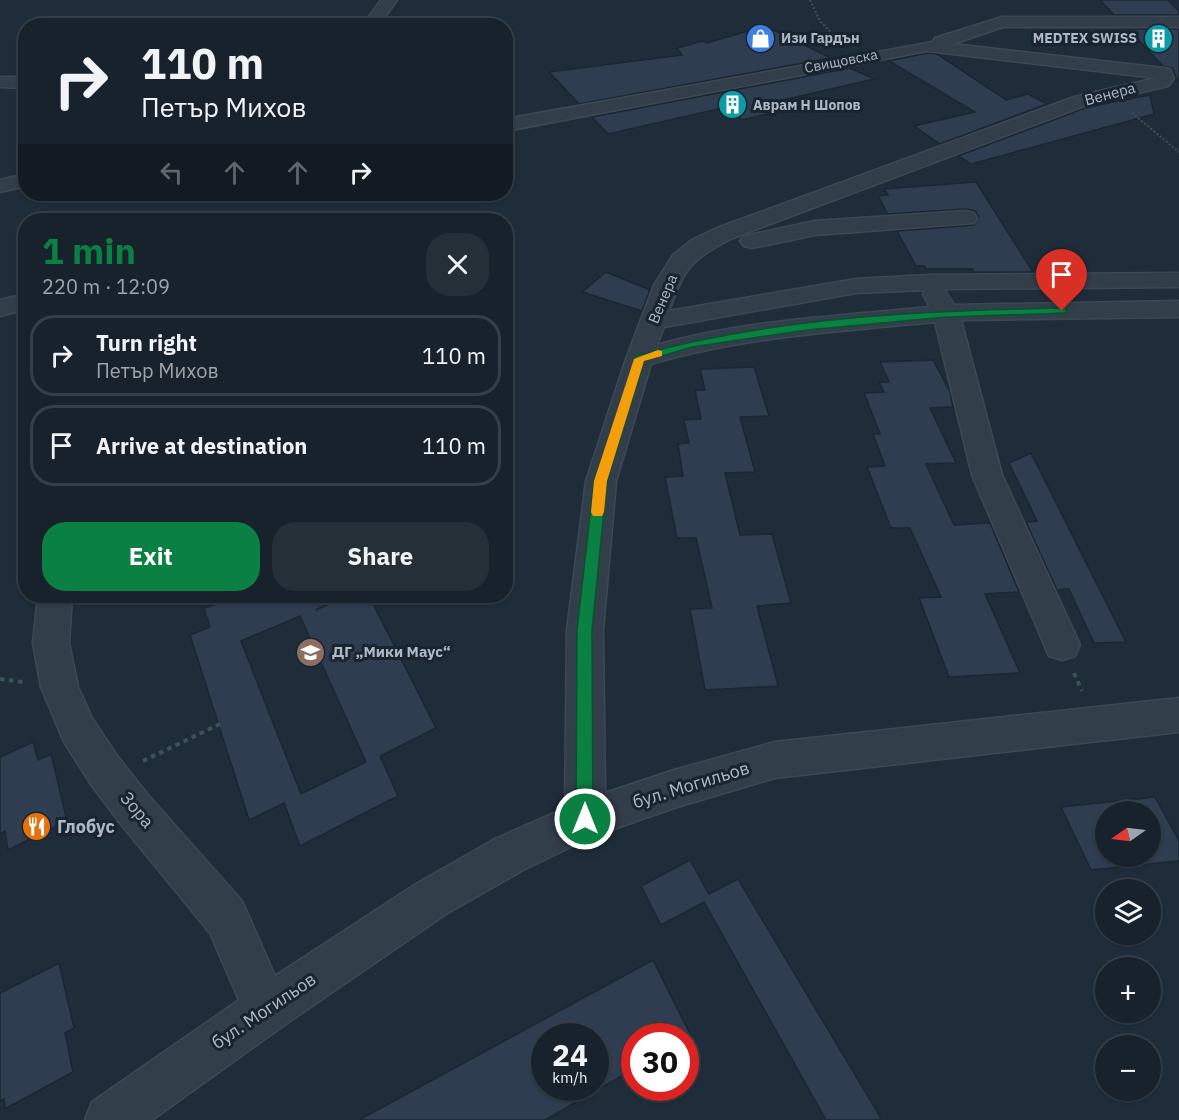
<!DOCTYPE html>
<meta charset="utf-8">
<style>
body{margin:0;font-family:"IBM Plex Sans",sans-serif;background:#242f38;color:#f1f3f6;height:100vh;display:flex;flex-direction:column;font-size:22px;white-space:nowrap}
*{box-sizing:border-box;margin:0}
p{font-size:20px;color:#9ea4a9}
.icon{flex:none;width:33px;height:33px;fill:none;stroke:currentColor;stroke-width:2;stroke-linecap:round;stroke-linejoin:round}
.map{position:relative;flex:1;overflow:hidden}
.panel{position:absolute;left:18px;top:213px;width:495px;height:390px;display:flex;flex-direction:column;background:#17222c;border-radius:24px;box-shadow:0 2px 4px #0004,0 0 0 2px #363f48}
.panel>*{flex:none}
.guide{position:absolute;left:18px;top:18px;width:495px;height:183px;border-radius:24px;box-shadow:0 2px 4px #0004,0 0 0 2px #363f48;background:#17222c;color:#f1f3f6;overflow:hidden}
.needle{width:39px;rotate:256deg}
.buttons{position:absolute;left:1095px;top:801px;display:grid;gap:12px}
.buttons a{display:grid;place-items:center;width:66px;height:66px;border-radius:50%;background:#17222c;box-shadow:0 2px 4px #0004,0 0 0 2px #363f48;font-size:30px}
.speed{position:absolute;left:531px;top:1023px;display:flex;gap:12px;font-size:30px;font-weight:700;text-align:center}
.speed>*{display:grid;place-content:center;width:78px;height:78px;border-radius:50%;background:#17222c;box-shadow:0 2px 4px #0004,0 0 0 2px #363f48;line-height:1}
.speed small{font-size:15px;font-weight:400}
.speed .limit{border:9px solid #d22;background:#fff;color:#111}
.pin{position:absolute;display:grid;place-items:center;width:51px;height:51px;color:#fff;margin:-62px -26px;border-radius:50% 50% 50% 0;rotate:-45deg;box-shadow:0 0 6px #0007}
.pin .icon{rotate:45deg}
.me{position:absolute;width:66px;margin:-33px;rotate:0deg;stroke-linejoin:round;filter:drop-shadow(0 0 4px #0008)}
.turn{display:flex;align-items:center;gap:21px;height:126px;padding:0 24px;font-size:27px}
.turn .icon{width:78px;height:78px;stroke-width:2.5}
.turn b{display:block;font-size:42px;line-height:51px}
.lanes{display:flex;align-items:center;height:57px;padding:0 24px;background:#0003;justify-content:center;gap:30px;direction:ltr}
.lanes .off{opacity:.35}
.round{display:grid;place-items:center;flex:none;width:63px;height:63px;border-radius:24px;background:#242f38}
.headline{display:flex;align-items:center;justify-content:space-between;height:102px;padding:0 24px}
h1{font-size:36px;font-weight:800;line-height:45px;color:#0b8043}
.cta{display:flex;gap:12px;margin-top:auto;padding:12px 24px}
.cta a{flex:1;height:69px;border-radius:24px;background:#0b8043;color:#fff;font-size:24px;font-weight:800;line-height:69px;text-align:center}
.cta a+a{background:#242f38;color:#f1f3f6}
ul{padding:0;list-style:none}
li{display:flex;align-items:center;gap:18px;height:81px;margin:0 12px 9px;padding:0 12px;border:3px solid #363f48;border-radius:24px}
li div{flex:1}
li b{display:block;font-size:22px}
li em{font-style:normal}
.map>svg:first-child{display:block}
.building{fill:#2e3e50;stroke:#1b2632;stroke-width:1.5;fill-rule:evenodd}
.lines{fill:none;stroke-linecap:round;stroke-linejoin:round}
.minor-casing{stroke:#3d4855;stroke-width:3}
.path-far1{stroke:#3a5455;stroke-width:2;stroke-dasharray:2 2;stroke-linecap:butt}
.path{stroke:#3a5455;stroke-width:4;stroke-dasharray:4.5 4.5;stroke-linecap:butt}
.minor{fill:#333e4b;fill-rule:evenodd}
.route{fill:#0b8043;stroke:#07532c;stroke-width:1.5}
.slow{fill:#f59e0b}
.labels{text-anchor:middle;stroke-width:6;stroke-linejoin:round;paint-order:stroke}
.far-poi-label{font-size:14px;font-weight:bold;fill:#aeb9c8;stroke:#192430;text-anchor:start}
.far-street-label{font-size:14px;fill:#aeb9c8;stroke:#192430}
.street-label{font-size:15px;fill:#aeb9c8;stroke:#192430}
.poi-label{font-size:15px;font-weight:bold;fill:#aeb9c8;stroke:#192430;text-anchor:start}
.near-street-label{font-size:18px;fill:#aeb9c8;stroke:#192430}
.near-poi-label{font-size:18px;font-weight:bold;fill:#aeb9c8;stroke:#192430;text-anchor:start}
</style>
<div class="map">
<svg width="1179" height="1120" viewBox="0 0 1179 1120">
<rect width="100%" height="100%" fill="#1f2d3b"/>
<g class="building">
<polygon points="1100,0 1168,0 1179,11 1179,15 1114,15"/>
<polygon points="765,26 831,58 579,104 549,72 682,55 677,48 703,41 707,43"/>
<polygon points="1128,29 1179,29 1179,83 1172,68 1163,66"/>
<polygon points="927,53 937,54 1006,100 1028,94 1047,104 940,144 914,126 975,112 889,61"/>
<polygon points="850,68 874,79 774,102 785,110 742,120 730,111 722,113 718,109 608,134 592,117"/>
<polygon points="1150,95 1154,114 971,164 958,156 1088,107"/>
<polygon points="976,182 1033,272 974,272 972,269 926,269 925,266 916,266 897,231 974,225 979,217 975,211 966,209 888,214 878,196 888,195 884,189"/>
<polygon points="606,272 650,290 642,311 582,292"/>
<polygon points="933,360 950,392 953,407 930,408 956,463 926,464 954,525 990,523 1019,592 985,594 1020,673 949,677 919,598 941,597 910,528 891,528 867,467 885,466 873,434 880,434 864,393 884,392 879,382 889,382 880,362"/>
<polygon points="754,367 769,416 740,417 755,472 725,473 740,535 772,534 791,603 757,606 778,686 705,690 690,609 712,608 696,538 677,538 665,477 683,476 678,444 689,443 684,420 701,419 695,390 705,390 700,369"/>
<polygon points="1031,453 1126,642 1094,643 1069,589 1057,590 1026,522 1037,521 1009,463"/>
<path d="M236,596H348L315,610L349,596H369L436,728L380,756L398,796L300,846L284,803L249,820L190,635L210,627L204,608ZM300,616L366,762L301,794L241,641Z"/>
<polygon points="33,742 38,760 51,754 67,821 8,850 5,831 0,834 0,757"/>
<path d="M1155,797L1179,841V861L1091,870L1061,807ZM1106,812H1150V856H1106Z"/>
<polygon points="690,860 709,894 738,879 882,1120 826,1120 704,902 661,925 641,886"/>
<path d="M653,960L691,1036L686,1039V1036H634V1069L545,1120H359ZM544,1036H596V1088H544Z"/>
<polygon points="59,963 74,1028 65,1033 73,1072 5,1109 4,1099 0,1101 0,993"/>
</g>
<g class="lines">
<defs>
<g id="minor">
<polygon points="381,0 397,0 379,26 362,26"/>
<path d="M1002,17H1179V27H1003L953,44L1164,68L1170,69L1174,78L1168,86L1087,105L733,238C692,258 684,268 669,311L856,279L929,275L1179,273V287L944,289L954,305L1179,301V317L961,320L1002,475L1080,645L1075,656L1062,660L1049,656L972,475L935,322C840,331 743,337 651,364L616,481L603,630L605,793L674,770L775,742L1179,698V732L775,778L674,808L594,836L525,869L446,914L283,1026L152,1120H85L92,1102L239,1000L210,933L120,823L90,783L64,742L41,687L33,643L38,596H72L69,643L78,687L92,718L118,757L148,795L242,901L275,976L416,884L495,839L565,808L567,630L586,481L626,359L654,285L673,255L692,240L717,228L1074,97L1156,78L927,51L506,131V119L933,42L935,38ZM926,290L923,294L930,307C839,316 745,320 657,345L664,327L856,293Z"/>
<polygon points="0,77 26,77 26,88 0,87"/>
<polygon points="26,174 26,186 0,192 0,180"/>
<polygon points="966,211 974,213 977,218 974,223 815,235 752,248 744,246 740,241 744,236 815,221"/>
<polygon points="26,294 26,309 0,316 0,300"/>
</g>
</defs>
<use href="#minor" class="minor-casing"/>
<g class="path-far1">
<polyline points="810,0 820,21 840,42"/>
<polyline points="1132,113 1179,152"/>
</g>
<g class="path">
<polyline points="1074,673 1082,691"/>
<polyline points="0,679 23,682"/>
<polyline points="143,761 220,724"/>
</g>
<use href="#minor" class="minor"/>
</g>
<path class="route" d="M1062,308L1066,309V313L946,317L807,330L692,347L644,361L607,481L592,630L593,819L591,825L585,827L579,825L576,819L577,630L594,481L636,356C773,317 920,311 1062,308Z"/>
<polygon class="slow" points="658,350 662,351 662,356 644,361 607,481 604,512 602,516 593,516 591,512 594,481 634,359"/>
<defs>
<symbol id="shop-disc" viewBox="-11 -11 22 22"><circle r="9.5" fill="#3f7fe0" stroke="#192430"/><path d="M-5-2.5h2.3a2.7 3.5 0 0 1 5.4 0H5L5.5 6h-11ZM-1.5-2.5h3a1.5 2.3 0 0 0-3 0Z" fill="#fff"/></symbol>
<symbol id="building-disc" viewBox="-11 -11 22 22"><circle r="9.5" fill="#0f9aa8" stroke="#192430"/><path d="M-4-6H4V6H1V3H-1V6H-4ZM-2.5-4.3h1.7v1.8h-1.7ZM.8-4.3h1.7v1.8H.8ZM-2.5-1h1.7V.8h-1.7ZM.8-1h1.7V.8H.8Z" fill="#fff"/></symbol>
<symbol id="school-disc" viewBox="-11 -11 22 22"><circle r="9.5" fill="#8d6e63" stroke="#192430"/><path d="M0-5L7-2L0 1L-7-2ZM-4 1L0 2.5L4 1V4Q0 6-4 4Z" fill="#fff"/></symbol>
<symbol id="restaurant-disc" viewBox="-11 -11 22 22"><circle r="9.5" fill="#e8710a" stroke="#192430"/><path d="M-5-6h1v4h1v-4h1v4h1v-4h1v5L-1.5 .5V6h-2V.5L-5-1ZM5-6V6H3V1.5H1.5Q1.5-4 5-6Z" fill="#fff"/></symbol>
</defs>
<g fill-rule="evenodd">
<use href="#shop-disc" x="744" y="22" width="33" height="33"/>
<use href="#building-disc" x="1142" y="22" width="33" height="33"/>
<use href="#building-disc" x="716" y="88" width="33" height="33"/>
<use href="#school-disc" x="294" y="636" width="33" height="33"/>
<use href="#restaurant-disc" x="20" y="810" width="33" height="33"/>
</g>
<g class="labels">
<g class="far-poi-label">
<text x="781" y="43">Изи Гардън</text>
<text x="1137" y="43" text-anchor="end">MEDTEX SWISS</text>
<text x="753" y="110">Аврам Н Шопов</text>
</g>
<g class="far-street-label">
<text transform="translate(841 61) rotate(-11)" y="5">Свищовска</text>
</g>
<g class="street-label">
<text transform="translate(1110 94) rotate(-15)" y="5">Венера</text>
<text transform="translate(663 299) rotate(-67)" y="5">Венера</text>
</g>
<g class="poi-label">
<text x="332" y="657">ДГ „Мики Маус“</text>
</g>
<g class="near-street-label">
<text transform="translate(691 785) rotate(-17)" y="6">бул. Могильов</text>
<text transform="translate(137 810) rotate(50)" y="6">Зора</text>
<text transform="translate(264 1011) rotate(-34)" y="6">бул. Могильов</text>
</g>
<g class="near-poi-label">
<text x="57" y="833">Глобус</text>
</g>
</g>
</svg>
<div class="buttons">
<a><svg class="needle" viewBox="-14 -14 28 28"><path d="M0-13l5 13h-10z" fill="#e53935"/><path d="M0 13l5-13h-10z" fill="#9ea4a9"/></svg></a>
<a><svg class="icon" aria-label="layers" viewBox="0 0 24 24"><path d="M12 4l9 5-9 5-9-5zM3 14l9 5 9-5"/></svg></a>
<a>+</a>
<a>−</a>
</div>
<div class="speed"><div>24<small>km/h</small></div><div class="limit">30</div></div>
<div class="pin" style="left:1062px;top:311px;background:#d93025"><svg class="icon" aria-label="arrive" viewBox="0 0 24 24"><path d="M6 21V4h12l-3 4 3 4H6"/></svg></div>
<svg class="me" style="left:585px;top:819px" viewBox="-20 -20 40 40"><circle r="17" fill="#0b8043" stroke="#fff" stroke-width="3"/><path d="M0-11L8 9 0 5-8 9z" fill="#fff"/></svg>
<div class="guide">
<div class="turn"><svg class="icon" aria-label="right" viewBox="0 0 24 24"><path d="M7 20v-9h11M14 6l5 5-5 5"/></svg><div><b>110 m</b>Петър Михов</div></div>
<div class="lanes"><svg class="icon off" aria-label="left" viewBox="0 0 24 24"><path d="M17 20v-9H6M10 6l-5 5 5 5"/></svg><svg class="icon off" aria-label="ahead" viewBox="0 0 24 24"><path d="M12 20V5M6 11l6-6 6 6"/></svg><svg class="icon off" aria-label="ahead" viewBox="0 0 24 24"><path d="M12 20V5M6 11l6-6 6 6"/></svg><svg class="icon" aria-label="right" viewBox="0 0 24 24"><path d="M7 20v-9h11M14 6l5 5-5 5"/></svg></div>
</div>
<section class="panel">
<div class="headline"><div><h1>1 min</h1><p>220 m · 12:09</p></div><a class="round"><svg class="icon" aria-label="close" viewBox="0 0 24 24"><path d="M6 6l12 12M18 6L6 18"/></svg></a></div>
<ul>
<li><svg class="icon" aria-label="right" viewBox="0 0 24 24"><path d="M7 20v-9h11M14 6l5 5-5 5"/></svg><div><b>Turn right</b><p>Петър Михов</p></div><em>110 m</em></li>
<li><svg class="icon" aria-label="arrive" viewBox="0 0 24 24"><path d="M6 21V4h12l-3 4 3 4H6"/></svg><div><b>Arrive at destination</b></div><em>110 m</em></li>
</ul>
<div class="cta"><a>Exit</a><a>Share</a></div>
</section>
</div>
